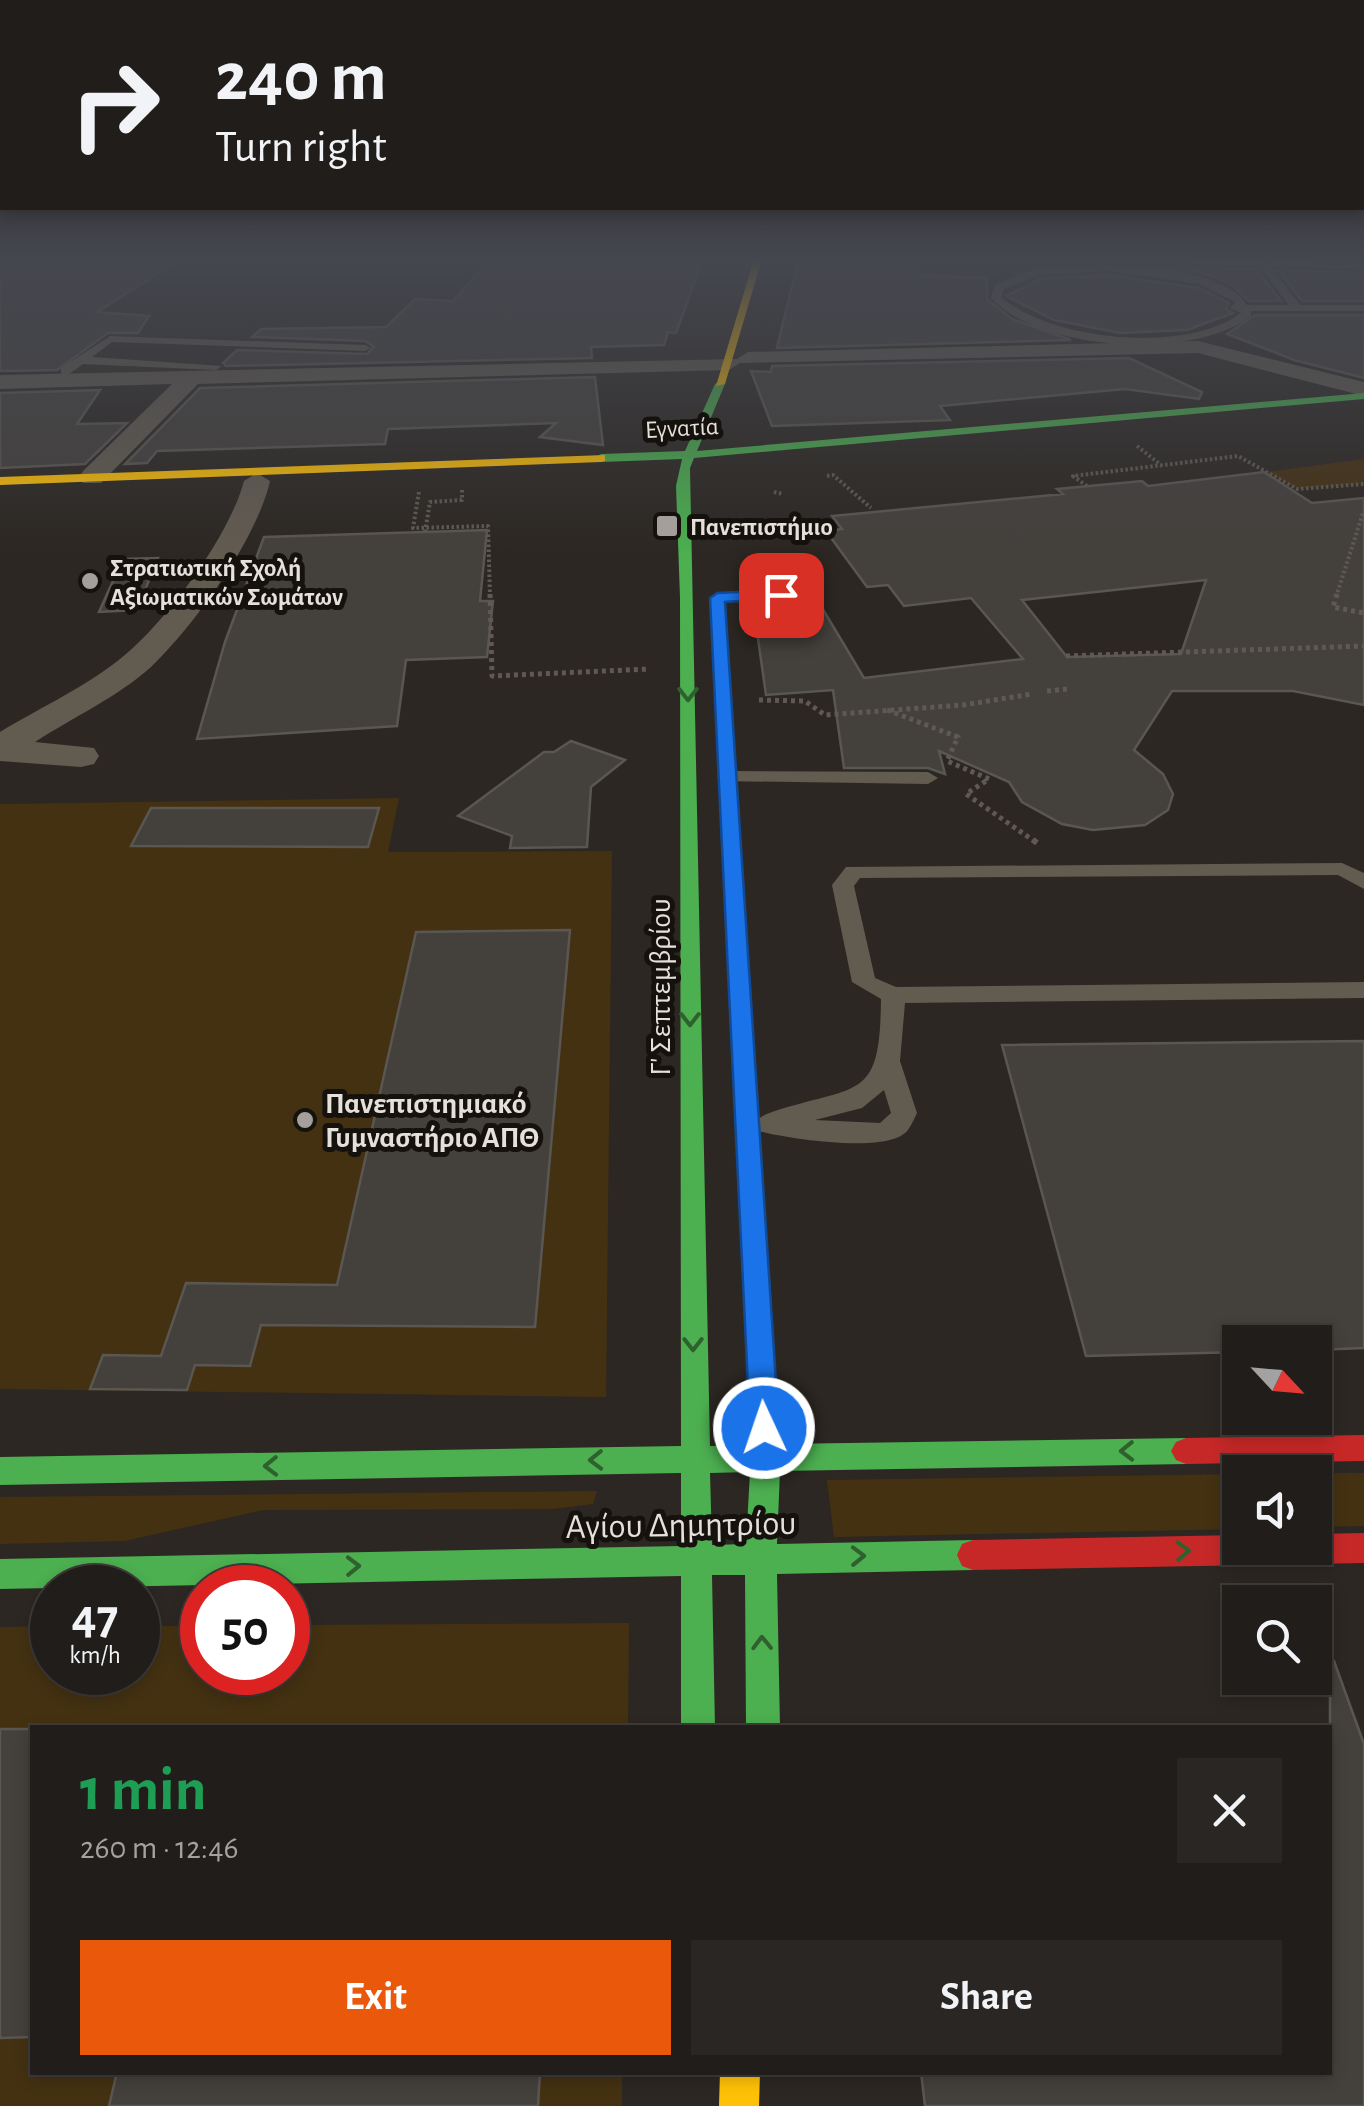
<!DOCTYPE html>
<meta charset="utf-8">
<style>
body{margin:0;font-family:"Alegreya Sans",sans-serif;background:#292623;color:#f1f3f6;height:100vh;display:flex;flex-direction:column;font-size:38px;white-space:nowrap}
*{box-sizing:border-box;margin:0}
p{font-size:32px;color:#a2a2a2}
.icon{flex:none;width:55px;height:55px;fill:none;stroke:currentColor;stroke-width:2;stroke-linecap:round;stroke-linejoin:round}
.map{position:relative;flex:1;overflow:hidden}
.details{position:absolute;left:30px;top:1725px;width:1302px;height:350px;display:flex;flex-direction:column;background:#211d1a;border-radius:0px;box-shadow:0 5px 15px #0003,0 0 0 2px #3e3b39}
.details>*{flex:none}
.top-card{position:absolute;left:0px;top:0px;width:1365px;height:210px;box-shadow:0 5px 15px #0003,0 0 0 2px #3e3b39;background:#211d1a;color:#f1f3f6;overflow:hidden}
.needle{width:65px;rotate:116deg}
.fabs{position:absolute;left:1222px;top:1325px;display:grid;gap:20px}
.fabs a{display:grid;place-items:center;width:110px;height:110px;border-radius:0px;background:#211d1a;box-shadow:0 5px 15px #0003,0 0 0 2px #3e3b39;font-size:50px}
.speed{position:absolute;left:30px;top:1565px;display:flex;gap:20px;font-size:50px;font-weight:700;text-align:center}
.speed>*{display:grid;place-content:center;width:130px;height:130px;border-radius:50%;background:#211d1a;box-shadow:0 5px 15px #0003,0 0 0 2px #3e3b39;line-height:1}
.speed small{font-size:25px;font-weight:400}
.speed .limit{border:15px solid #d22;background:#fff;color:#111}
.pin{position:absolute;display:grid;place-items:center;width:85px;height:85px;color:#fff;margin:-42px;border-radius:20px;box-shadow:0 5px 15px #0006}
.me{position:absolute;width:110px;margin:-55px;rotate:357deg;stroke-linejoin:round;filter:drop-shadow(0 0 8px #0008)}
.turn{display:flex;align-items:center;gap:35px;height:210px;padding:0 50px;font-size:45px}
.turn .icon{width:130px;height:130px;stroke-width:2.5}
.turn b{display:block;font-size:70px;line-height:85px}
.round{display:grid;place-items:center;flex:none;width:105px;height:105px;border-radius:0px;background:#292623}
.headline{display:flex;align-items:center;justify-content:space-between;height:170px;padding:0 50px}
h1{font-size:60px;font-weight:600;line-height:75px;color:#1e9e55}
.primary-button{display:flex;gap:20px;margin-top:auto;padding:20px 50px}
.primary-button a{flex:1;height:115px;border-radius:0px;background:#ea580c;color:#fff;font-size:40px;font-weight:600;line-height:115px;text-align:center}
.primary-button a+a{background:#292623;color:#f1f3f6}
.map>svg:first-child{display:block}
.green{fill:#443112}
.building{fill:#44403c;stroke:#5a5652;stroke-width:2.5;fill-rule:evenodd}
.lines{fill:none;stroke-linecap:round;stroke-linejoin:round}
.path-far2{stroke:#5f5952;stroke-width:4;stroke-dasharray:2.5 2.5;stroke-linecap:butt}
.path-far1{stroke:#5f5952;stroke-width:5;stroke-dasharray:4 4;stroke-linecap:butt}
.path{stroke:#5f5952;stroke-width:6;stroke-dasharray:5 5;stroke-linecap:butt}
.lane{fill:#625b50;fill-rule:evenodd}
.street{fill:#625b50;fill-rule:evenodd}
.fast{fill:#4caf50;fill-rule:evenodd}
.slow{fill:#ffc107;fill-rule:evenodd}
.jam{fill:#c62828;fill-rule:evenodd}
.oneway{stroke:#30602e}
.route{fill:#1a73e8;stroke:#114b97;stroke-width:2.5}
.poi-dot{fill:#a49f99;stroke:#15120d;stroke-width:4}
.labels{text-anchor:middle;stroke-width:10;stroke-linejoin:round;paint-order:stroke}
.far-street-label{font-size:25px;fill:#e5e0d9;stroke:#15120d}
.far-poi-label{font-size:25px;font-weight:bold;fill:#e5e0d9;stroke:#15120d;text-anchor:start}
.street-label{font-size:30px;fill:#e5e0d9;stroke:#15120d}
.poi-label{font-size:30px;font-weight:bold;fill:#e5e0d9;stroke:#15120d;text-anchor:start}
.near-street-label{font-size:35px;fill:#e5e0d9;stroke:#15120d}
</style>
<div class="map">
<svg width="1364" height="2106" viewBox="0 0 1364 2106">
<rect width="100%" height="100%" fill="#2c2722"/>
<g class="green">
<polygon points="1364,459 1364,484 1297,489 1266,472"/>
<polygon points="399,798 388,852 612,851 606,1397 0,1389 0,804"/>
<polygon points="1315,1473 1364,1473 1364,1526 1315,1527"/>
<polygon points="1240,1474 1240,1529 834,1537 827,1480"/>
<polygon points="597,1491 593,1504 552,1509 263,1510 125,1541 0,1544 0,1497"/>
<polygon points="629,1623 628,1727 32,1728 32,2072 622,2073 622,2106 0,2106 0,1627 52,1626 52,1672 138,1672 138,1626 202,1626 202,1672 288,1672 288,1625"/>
</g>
<g class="building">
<polygon points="0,259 24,259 171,265 97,312 149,316 138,333 108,333 57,370 0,371"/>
<polygon points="491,259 651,259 649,263 701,265 676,333 668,332 664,345 591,347 592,358 226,366 223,363 237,350 367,354 374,347 365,341 252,337 261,329 386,327 415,299 453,301"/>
<polygon points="834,260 919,264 919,275 987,278 987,299 1012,319 1071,340 777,348 797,265 833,266"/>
<polygon points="1175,267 1257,270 1281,301 1249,301 1234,287 1212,276"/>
<polygon points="1278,270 1364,273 1364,301 1302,301"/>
<polygon points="1107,275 1199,288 1229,303 1226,309 1233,313 1187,330 1120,333 1054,320 1006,296 1040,279"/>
<polygon points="1255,315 1364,315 1364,378 1294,360 1227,334"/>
<polygon points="1129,358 1202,392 1199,399 1125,389 940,406 950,420 772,426 751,371 771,372 772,366"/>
<polygon points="595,377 603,445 540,437 556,423 388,429 385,444 157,451 147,463 125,464 200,388"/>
<polygon points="100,390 77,424 127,423 85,464 0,468 0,393"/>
<path d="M1264,472L1312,503L1364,498V705L1293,691H1172L1134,750L1163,774L1173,794L1168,810L1145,825L1093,830L1062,824L1022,802L1009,782L939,751L945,774L928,768H844L833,690L766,695L755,618L821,613V606L864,678L1023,659L971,598L904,606L888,585L867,587L826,531L842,529L832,516L1063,494L1057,489L1142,481L1148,486ZM1206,580L1181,654L1067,657L1022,600Z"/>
<polygon points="487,530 480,601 493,601 487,657 406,660 397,726 197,739 225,642 264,537"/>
<polygon points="158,558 137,610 99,612 123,559"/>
<polygon points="571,741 625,760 591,787 587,847 510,848 512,836 458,816 544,752 554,752"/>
<polygon points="151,808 379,808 368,847 131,846"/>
<polygon points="570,930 535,1327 261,1325 250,1366 195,1365 187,1390 90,1389 103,1355 161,1356 186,1283 337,1285 416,932"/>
<polygon points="1364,1041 1364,1348 1315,1350 1315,1342 1240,1342 1240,1352 1086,1356 1002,1045"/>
<polygon points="1334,1661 1364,1744 1364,2106 925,2106 921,2072 1330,2072 1330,1662"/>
<polygon points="0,1729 32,1729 32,2037 0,2038"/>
<polygon points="117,2072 540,2072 538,2106 109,2106"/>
</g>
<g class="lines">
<g class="path-far2">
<polyline points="1137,446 1162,466"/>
<polyline points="827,476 833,475 871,508"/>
<polyline points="1087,486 1073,476 1238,456 1297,489 1364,484"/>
<polyline points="419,492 413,528 488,526 490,597"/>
<polyline points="774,492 783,494"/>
<polyline points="425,532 430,502 462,500 462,489"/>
<polyline points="1336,597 1363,513"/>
</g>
<g class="path-far1">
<polyline points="490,594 492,676 649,669"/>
<polyline points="1337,594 1333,607 1364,613"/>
<polyline points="1066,656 1364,646"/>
<polyline points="1047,691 1068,689"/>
<polyline points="759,700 805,701 825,715 963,705 1032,694"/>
<polyline points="887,710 958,737 947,761 989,779 966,794 1037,843"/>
</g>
<polyline class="path" points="1033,840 1040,845"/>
<g class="lane">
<path d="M1155,259L1364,263V269L1270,266L1300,305H1364V311H1251V316C1193,361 1041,351 991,298L995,285C1009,279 1024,271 1039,269C1085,262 1221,260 1247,305H1289L1259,266L1159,263ZM1107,271L1200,284L1235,302L1230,308L1241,313C1187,354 1052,341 1001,297L1004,289L1039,275Z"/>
<polygon points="110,336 365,345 371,348 365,351 112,342 92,357 222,366 216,370 83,364 69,374 61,374 61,368"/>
<polygon points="781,590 787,592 787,598 717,603 709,598 717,593"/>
<polygon points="727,771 928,772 938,778 928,784 720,781 717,777"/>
<path d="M1342,863L1364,873V889L1338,875L860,878L854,886L875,978L896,987L1364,982V998L905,1003L900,1061L917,1113C914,1119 910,1129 905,1133C883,1153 787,1139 759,1131L755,1124C761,1114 770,1113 781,1109C862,1085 880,1098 881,999L852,982L832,885L846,867ZM884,1090L891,1113L880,1123L815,1120L862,1108Z"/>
</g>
<g class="street">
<polygon points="1198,341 1364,382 1364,396 1198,353 740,363 729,370 198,384 101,483 83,483 79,477 83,471 172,384 0,389 0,375 737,359 748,352"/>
<path d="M257,473L270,481C257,539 194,626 151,667C119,696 72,718 35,742L94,748L99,756L94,764L81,767L0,761V732C41,707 90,685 126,654C169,618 230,534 244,481Z"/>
</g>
<path class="fast" d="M720,381L725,384L697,451L1364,393V399L694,458L690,468L710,1446L751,1445L715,697L723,692L731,697L780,1444L1186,1438L1196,1442L1201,1451L1196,1460L1186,1464L780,1471L777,1544L973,1540L984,1544L989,1555L984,1566L973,1570L777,1574L780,1728H746L745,1575H712L715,1728H681V1576L0,1589V1559L681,1546V1473L0,1485V1457L681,1446L680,597L676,486L682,459L601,462L595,458L601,454L685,451L715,384ZM750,1472L746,1544L712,1545L710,1473Z"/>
<g class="slow">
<polygon points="754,259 762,259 725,384 716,386"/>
<polygon points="605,455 605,461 601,462 0,485 0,477"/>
<polygon points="720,2072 760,2072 759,2106 719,2106"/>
</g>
<g class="jam">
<polygon points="1364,1435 1364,1461 1186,1464 1176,1460 1171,1451 1176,1442 1186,1438"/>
<polygon points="1364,1533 1364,1563 973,1570 962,1566 957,1555 962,1544 973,1540 1240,1535 1240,1548 1315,1548 1315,1534"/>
</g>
</g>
<defs><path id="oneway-chevron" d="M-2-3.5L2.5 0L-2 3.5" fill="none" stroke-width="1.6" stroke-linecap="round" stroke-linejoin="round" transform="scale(2.5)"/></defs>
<g class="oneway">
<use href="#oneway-chevron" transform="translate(688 694) rotate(90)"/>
<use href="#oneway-chevron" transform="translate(690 1019) rotate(90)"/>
<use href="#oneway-chevron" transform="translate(693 1344) rotate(90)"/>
<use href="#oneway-chevron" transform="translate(1127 1451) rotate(179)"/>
<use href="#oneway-chevron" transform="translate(596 1460) rotate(179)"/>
<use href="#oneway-chevron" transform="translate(271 1466) rotate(179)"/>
<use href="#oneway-chevron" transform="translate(1183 1551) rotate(-1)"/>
<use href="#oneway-chevron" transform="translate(858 1556) rotate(-1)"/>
<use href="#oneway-chevron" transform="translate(353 1566) rotate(-1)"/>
<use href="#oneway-chevron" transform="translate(762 1643) rotate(-91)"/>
</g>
<linearGradient id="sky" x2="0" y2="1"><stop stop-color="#181513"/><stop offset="0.47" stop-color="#45474f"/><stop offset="1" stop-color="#45474f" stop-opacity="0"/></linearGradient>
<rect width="1364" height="554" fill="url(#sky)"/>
<polygon class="route" points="781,590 786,592 786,598 725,602 779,1428 775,1438 764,1441 754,1438 750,1428 710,598 717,593"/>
<g class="poi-dot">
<rect x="655" y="514" width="24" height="24" rx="5"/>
<circle cx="90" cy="581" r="10"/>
<circle cx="305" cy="1120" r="10"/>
</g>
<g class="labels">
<g class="far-street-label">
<text transform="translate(682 427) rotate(-3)" y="9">Εγνατία</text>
</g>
<g class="far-poi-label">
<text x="690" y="535">Πανεπιστήμιο</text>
<text x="110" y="576">Στρατιωτική Σχολή<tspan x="110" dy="29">Αξιωματικών Σωμάτων</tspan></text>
</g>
<g class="street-label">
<text transform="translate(660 987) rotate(-90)" y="10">Γ' Σεπτεμβρίου</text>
</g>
<g class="poi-label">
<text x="325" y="1113">Πανεπιστημιακό<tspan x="325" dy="34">Γυμναστήριο ΑΠΘ</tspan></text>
</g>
<g class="near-street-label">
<text transform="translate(681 1524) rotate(-1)" y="12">Αγίου Δημητρίου</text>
</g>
</g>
</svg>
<div class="fabs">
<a><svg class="needle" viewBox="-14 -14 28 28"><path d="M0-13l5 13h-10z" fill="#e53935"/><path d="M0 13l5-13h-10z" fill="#a2a2a2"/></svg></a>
<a><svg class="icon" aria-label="sound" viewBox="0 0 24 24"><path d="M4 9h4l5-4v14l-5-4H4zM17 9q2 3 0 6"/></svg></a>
<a><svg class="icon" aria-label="search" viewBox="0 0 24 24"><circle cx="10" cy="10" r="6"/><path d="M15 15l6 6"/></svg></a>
</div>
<div class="speed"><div>47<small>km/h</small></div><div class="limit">50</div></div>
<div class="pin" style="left:781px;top:595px;background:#d93025"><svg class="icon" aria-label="arrive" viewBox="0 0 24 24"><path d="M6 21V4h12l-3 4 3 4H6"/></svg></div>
<svg class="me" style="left:764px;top:1428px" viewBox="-20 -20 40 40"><circle r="17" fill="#1a73e8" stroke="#fff" stroke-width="3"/><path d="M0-11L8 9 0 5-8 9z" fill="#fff"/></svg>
<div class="top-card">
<div class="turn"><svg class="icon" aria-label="right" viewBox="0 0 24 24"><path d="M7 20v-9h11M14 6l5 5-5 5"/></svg><div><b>240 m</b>Turn right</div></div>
</div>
<section class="details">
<div class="headline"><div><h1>1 min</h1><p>260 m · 12:46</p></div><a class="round"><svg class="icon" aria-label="close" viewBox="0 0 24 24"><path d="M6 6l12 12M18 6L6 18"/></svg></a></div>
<div class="primary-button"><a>Exit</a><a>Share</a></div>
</section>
</div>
